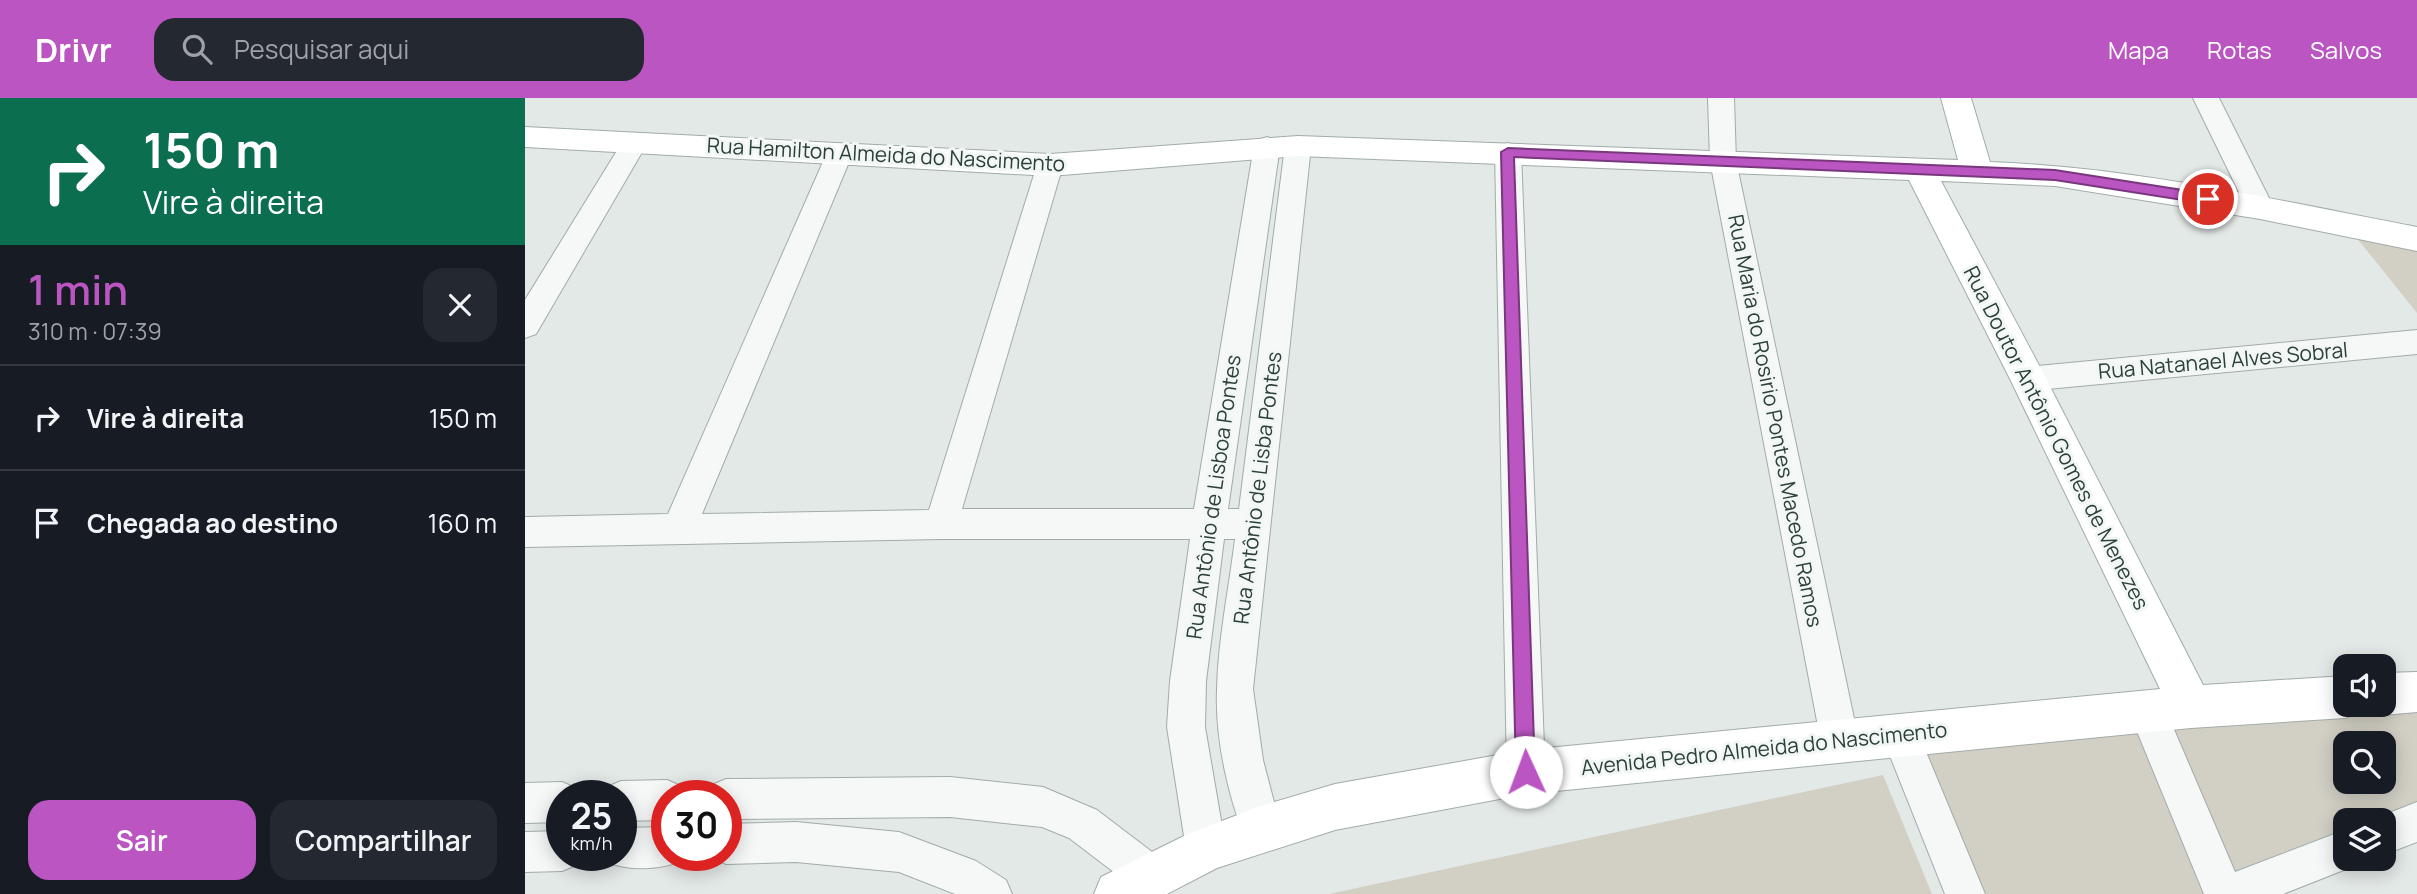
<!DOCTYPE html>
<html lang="pt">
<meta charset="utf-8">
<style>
body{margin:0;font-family:Manrope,sans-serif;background:#242831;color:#f1f3f6;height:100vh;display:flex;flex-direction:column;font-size:26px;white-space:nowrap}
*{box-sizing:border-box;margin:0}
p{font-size:23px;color:#9ea1a6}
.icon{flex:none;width:38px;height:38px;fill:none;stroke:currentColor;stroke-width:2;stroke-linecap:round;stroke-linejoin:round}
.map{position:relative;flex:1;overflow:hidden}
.panel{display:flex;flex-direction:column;background:#171b24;width:525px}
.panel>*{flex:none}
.guide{background:#0b6e4f;color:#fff;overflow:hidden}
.tools{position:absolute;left:1808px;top:556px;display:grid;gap:14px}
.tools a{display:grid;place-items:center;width:63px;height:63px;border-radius:14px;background:#171b24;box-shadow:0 4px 18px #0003;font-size:35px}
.speed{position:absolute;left:21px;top:682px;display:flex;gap:14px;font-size:35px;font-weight:700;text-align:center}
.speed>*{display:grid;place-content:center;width:91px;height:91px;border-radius:50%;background:#171b24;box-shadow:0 4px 18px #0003;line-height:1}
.speed small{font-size:18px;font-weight:400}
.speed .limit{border:10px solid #d22;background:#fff;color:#111}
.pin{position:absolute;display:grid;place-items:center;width:60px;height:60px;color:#fff;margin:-30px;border:4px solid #fff;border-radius:50%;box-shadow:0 2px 7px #0007}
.me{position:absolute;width:77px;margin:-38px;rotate:358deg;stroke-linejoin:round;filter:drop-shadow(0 0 5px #0008)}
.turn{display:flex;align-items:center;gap:24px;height:147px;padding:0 28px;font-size:32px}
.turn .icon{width:91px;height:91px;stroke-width:2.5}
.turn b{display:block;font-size:49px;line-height:60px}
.round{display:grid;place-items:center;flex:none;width:74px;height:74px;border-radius:21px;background:#242831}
.head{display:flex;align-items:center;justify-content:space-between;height:119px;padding:0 28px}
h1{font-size:42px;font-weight:600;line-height:52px;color:#ba55c1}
.button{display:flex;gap:14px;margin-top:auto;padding:14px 28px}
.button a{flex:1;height:80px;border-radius:21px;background:#ba55c1;color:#fff;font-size:28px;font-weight:600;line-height:80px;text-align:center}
.button a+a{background:#242831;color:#f1f3f6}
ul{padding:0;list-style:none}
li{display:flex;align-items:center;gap:21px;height:105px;padding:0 28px;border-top:2px solid #363941}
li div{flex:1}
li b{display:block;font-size:26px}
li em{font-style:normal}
header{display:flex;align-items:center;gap:42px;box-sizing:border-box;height:98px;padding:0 35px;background:#ba55c1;color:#fff}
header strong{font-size:33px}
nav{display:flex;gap:38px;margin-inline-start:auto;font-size:24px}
.search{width:490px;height:63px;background:#242831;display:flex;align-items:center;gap:18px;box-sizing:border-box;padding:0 24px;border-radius:21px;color:#9ea1a6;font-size:26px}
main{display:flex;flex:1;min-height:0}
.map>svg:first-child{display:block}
.green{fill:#d2d0c5;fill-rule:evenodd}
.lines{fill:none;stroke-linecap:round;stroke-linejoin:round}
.street-casing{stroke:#a1aca9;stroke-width:2}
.secondary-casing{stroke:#a1aca9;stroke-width:2}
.street{fill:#f5f8f7;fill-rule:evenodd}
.secondary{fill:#fff;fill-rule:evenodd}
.route{fill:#ba55c1;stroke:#79377d;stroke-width:2}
.labels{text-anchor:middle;stroke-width:6;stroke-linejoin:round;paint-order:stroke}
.street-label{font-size:21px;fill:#2c403a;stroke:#f2f7f5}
</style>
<header>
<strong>Drivr</strong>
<div class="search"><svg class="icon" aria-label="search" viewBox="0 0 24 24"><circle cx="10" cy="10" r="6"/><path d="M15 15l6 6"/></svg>Pesquisar aqui</div>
<nav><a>Mapa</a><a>Rotas</a><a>Salvos</a></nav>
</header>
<main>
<section class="panel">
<div class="guide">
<div class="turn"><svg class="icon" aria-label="right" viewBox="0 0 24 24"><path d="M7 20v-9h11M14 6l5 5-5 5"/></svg><div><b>150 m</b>Vire à direita</div></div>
</div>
<div class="head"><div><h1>1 min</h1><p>310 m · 07:39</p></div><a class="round"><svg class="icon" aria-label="close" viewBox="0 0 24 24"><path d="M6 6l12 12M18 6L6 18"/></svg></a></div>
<ul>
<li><svg class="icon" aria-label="right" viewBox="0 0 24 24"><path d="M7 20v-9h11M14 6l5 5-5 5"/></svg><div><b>Vire à direita</b></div><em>150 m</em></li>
<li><svg class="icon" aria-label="arrive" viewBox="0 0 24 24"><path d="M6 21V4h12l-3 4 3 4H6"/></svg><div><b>Chegada ao destino</b></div><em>160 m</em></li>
</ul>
<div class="button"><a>Sair</a><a>Compartilhar</a></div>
</section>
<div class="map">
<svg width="1892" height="796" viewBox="0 0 1892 796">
<rect width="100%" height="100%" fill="#e3e9e7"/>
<g class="green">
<polygon points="1827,134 1892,147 1892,215"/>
<path d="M1892,587V728L1858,723H1820V754L1705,796H1440L1376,638L1820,607H1858ZM1820,646H1858V684H1820Z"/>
<polygon points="1358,677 1407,796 804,796"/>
</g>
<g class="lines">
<defs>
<g id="street">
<polygon points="1183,0 1209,0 1211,63 1334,644 1328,657 1315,663 1302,657 1296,644 1185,63"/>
<polygon points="1668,0 1694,0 1749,110 1745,117 1735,120 1725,117"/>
<polygon points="110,35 119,38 123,44 11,236 0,240 0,202 101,38"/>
<path d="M742,39L751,42L755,48L703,411H714L760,48L764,42L773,39L782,42L786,48L728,591L738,662L756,731L750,745L736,751L722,745C703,699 690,641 692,591C693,542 704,490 710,441H699L681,583L680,629L701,751L695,765L681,771L667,765L661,751L642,629L645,583L665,441H416L0,449V419L143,416L301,57L305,51L314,48L323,51L327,57L177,416L404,412L512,67L516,60L525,58L534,60L538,67L437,411H669L729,48L733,42Z"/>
<polygon points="983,45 992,48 996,54 1020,674 1015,688 1001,693 987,688 982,674 970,54 974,48"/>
<polygon points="1892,232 1892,256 1503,293 1492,290 1488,281 1492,272 1503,269"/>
<polygon points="1623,596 1636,601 1710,774 1820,732 1820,761 1836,761 1834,766 1758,796 1679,796 1604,614 1610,601"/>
<polygon points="1376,619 1389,625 1460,796 1420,796 1357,638 1363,625"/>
<polygon points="425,679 518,689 572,712 639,763 645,777 639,791 628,796 611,791 544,740 517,729 425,719 201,721 201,698 183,698 187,687 201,681"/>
<polygon points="142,682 156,688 160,698 142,698 142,722 96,723 96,698 78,698 82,689 96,683"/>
<polygon points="37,684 51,690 54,698 37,698 37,724 0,725 0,685"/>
<polygon points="1892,704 1892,744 1858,757 1858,723 1844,723"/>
<polygon points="271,724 374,734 451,763 481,782 487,796 430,796 374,774 271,764 201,766 186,758 201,758 201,726"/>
<path d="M142,729V758H158L156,763C134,772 104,773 82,764L79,758H96V730Z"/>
<polygon points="37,733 37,758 55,758 51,767 37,773 0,774 0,734"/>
</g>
<g id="secondary">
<path d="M1416,0H1446L1465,64C1608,69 1751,102 1892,129V153L1735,121L1530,88L1416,83L1516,271L1678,587L1820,578V607H1838L1835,614L1820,620L1666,630L1001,696L810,732L692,770L642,796H569L576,779L665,735L736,708L810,686L1001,652L1635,591L1485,281L1384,82L773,58L525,78L0,49V29L525,56L773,38L1433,62Z"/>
<polygon points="1892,574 1892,614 1858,617 1843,611 1841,607 1858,607 1858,575"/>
</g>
</defs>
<use href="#street" class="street-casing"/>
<use href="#secondary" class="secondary-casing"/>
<use href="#street" class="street"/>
<use href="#secondary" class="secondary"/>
</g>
<polygon class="route" points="983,50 1530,72 1683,96 1689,101 1683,106 1530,82 989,59 1010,674 1007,681 1001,683 994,681 991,674 976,54"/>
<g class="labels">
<g class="street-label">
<text transform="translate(361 57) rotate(3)" y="7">Rua Hamilton Almeida do Nascimento</text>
<text transform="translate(1698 263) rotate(-5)" y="7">Rua Natanael Alves Sobral</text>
<text transform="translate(1250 323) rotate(79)" y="7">Rua Maria do Rosirio Pontes Macedo Ramos</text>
<text transform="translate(1531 340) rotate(63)" y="7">Rua Doutor Antônio Gomes de Menezes</text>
<text transform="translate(733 390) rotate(-83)" y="7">Rua Antônio de Lisba Pontes</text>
<text transform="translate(689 399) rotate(-82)" y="7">Rua Antônio de Lisboa Pontes</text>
<text transform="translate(1239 651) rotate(-6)" y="7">Avenida Pedro Almeida do Nascimento</text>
</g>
</g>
</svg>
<div class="tools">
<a><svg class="icon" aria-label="sound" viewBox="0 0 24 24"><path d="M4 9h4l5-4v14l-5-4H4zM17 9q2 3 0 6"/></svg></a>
<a><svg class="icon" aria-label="search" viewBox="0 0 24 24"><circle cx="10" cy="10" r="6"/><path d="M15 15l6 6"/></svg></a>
<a><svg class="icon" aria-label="layers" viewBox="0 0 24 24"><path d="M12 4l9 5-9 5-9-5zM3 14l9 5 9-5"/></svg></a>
</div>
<div class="speed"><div>25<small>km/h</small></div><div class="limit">30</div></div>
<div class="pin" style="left:1683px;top:101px;background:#d93025"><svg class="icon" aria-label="arrive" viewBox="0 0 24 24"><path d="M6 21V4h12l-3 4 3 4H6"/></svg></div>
<svg class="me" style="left:1001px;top:674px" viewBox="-20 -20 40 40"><circle r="19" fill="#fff"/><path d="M0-13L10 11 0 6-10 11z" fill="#ba55c1"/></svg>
</div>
</main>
